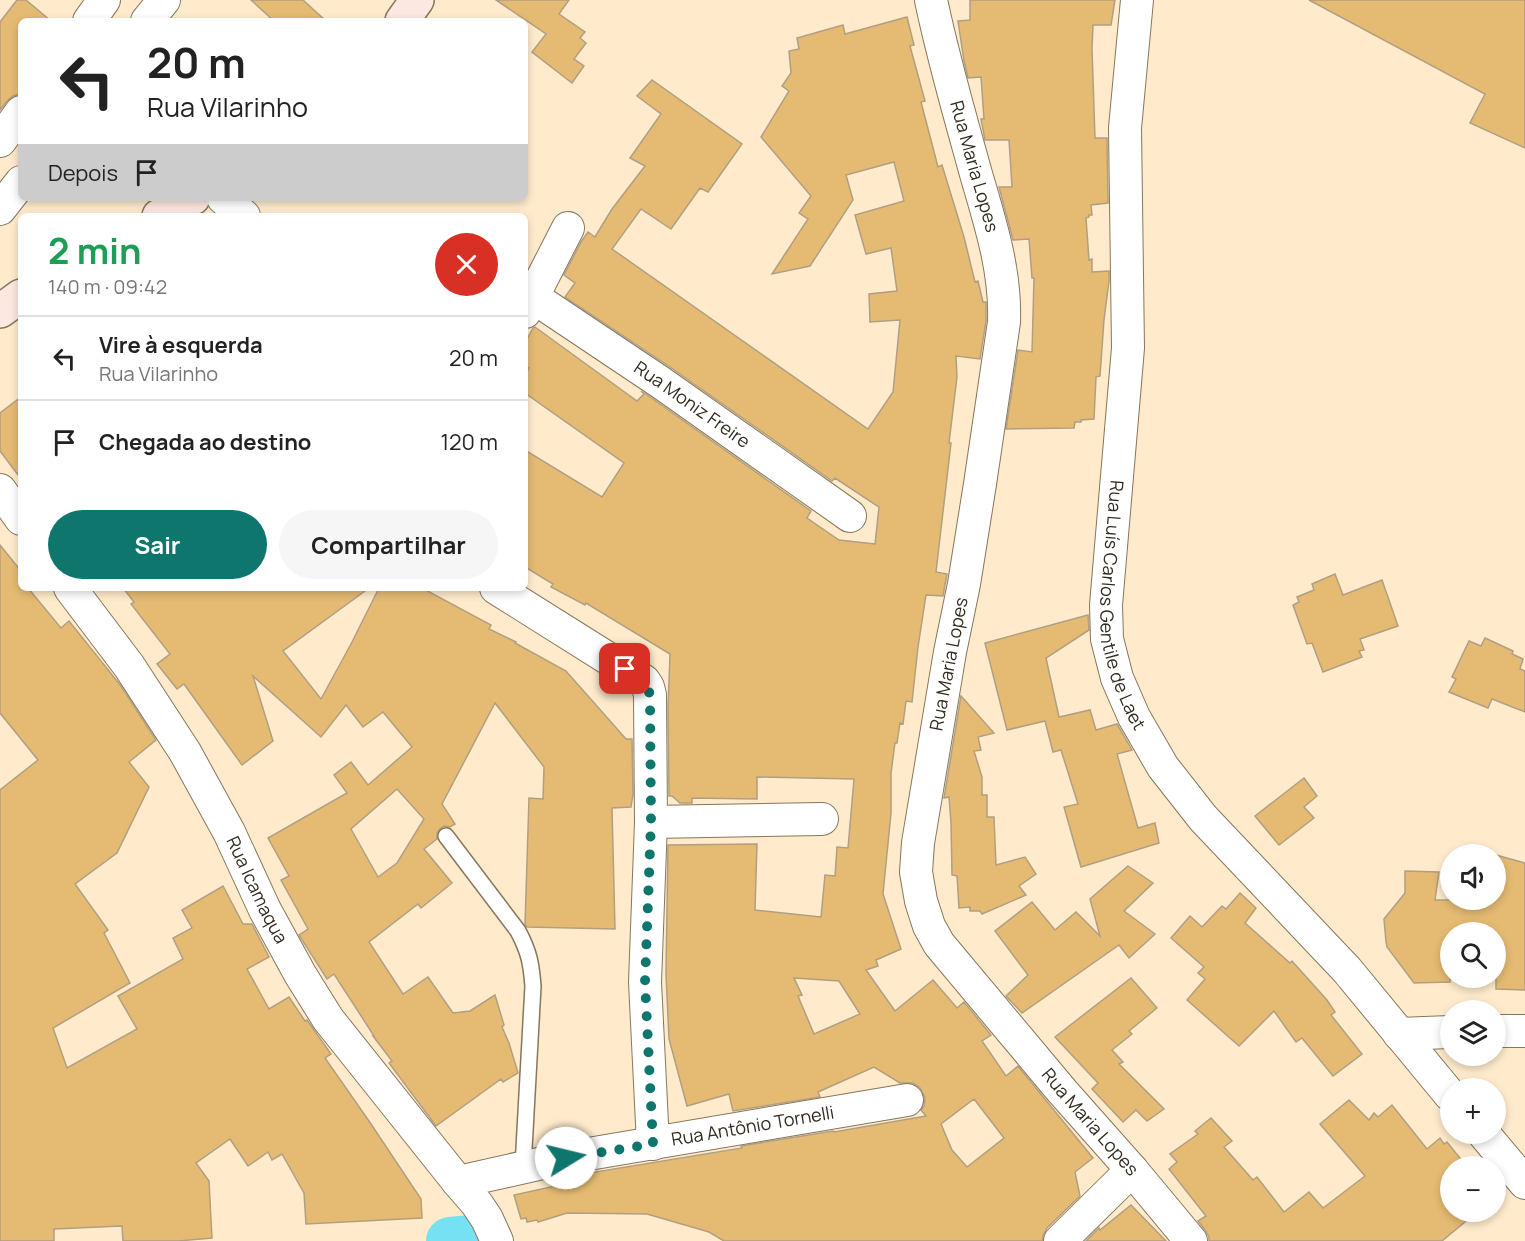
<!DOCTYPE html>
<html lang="pt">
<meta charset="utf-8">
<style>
body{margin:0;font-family:Manrope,sans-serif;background:#f6f6f6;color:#222;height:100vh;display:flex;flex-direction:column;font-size:22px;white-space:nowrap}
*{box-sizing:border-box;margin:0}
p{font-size:20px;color:#767676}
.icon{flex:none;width:33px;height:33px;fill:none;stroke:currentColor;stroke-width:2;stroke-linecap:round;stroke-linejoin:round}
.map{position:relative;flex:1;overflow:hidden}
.panel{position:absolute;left:18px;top:213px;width:510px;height:378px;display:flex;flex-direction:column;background:#fff;border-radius:9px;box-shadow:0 3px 9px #0003}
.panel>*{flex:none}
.guide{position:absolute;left:18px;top:18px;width:510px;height:183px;border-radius:9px;box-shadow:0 3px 9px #0003;background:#fff;color:#222;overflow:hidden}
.buttons{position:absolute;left:1440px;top:844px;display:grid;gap:12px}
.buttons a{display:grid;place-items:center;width:66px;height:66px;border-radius:50%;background:#fff;box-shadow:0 3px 9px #0003;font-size:30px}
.pin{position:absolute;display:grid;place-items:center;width:51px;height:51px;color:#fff;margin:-26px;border-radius:12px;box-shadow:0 3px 9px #0006}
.me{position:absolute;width:66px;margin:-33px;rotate:81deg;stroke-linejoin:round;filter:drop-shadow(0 0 4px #0008)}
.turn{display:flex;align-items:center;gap:21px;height:126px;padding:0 30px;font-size:27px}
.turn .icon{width:78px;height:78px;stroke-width:2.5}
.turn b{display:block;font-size:42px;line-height:51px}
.then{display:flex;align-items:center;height:57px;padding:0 30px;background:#0003;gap:12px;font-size:22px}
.round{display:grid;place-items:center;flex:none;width:63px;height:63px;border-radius:32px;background:#f6f6f6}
.headline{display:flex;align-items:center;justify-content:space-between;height:102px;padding:0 30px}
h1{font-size:36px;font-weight:700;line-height:45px;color:#1e9e55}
.button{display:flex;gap:12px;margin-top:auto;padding:12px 30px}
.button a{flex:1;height:69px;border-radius:36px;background:#0f766e;color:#fff;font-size:24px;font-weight:700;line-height:69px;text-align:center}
.button a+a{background:#f6f6f6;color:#222}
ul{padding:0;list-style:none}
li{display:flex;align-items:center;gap:18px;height:84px;padding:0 30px;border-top:2px solid #e0e0e0}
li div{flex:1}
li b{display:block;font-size:22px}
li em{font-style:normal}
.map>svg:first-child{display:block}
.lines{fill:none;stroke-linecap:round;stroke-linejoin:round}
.river{stroke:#75e1f3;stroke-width:48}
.building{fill:#e5bb73;stroke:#b19f82;stroke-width:1.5;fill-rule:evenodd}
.lane-casing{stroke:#87765a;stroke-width:18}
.street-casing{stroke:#87765a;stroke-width:34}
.secondary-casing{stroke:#87765a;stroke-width:36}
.lane{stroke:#fff;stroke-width:15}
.street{stroke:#fff;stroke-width:32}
.secondary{stroke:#fce8e0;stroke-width:33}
.route{stroke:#0f766e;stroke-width:10;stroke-dasharray:0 18}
.labels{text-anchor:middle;stroke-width:5;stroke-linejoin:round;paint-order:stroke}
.street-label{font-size:18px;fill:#322b1f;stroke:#fff}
</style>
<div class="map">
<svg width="1525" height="1241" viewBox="0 0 1525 1241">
<rect width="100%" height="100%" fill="#ffebcc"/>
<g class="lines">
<polyline class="river" points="450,1241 472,1239"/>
</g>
<g class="building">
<polygon points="17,0 26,0 51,21 21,21 21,90 17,95 13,96 7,101 0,110 0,22"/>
<polygon points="251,0 303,0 326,21 274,21"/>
<polygon points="496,0 569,0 559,14 585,32 580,38 586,43 574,59 584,66 572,83 532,52 546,34"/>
<polygon points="970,0 1115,0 1111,25 1093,25 1092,49 1095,138 1107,138 1108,203 1091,205 1092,215 1089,215 1089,217 1086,218 1089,260 1092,259 1092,272 1109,271 1109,281 1104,320 1100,376 1096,377 1094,419 1081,420 1081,422 1075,422 1074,428 1006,429 1018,350 1032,352 1034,278 1032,278 1029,239 1013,240 999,187 1012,187 1009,140 985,140 981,119 984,119 981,77 968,78 964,61 958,21 970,20"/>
<polygon points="1309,0 1525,0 1525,148 1470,123 1485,94"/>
<path d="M907,17L914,45L910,46L925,101L921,102L938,167L942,165L964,237L975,282L978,281L983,302H986V321L980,359L956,356L957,377L949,443H951L936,572L947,574L943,596L926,595L918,647L912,702L906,701L903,724L900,723L897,743H895L891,773V813L883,894L901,949L876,960L878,966L866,970L895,1011L933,980L957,1008L964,1002L991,1035L982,1041L1006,1076L1018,1066L1093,1158L1075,1172L1080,1196L1047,1228L1043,1236V1241H724L709,1232L647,1214L567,1213L538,1222L537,1220L527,1222L526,1218L521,1219L514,1195L578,1181L577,1175L742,1148L741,1146L833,1131L834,1132L926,1116L921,1110L924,1106L925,1098L920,1088L913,1083H900L874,1067L818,1092L820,1097L733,1111L729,1094L687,1106L669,1039L666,974L668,845L757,844L755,910L821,917L825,875L835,876L837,847L848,848L854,779L757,777V799L692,798V803H680L672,796H669L668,708L670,654L586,603L585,605L551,587L553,584L525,567V450L602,497L624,463L525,393V376L529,368L525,365V343L533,328L535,327L637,401L644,394L641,391L650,397L811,511L807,518L839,540L875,544L879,507L835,478L832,481L670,367L565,297L575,283L564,275L581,242L588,232L595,237L612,209L645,166L630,158L661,114L637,96L652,80L742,144L708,192L700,188L671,229L641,209L612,249L868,429L893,392L900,320L870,322L869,294L897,291L891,248L866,254L855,215L904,201L894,162L846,175L853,200L810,266L772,274L808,219L799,213L811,196L761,137L789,91L782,86L791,73L789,51L799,49L797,38L843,25L845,34ZM794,978L839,981L860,1014L814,1034L798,996L802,995ZM974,1099L1004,1138L967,1167L952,1150L941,1124Z"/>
<polygon points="21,397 21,479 0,451 0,413"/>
<polygon points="0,545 21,571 21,588 28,588 61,628 69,621 121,686 156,740 129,762 149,787 117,853 75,884 108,930 104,933 130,983 53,1028 67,1068 137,1029 118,996 183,959 173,938 192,928 182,910 223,886 243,924 252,924 269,957 247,969 269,1009 289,997 305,1021 307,1020 331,1054 325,1058 371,1124 421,1199 422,1218 306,1224 304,1193 282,1154 272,1160 268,1152 248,1166 230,1139 196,1163 209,1181 212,1238 178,1241 123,1241 122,1226 54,1229 54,1241 0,1241 0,790 38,760 0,713"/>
<polygon points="1335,574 1343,595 1382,580 1398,626 1360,639 1364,650 1359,651 1362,657 1323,672 1312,643 1307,644 1293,605 1299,602 1297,597 1314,590 1312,584"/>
<path d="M123,588H369L283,651L321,699L351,644L379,588H422L491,625L489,629L516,642L515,643L566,671L626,739H632L633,794L631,807L612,808L615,929L527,927L525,925L529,798L543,799L544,767L495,703L442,804L455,824L450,827L444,826L440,829L437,833V839L424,849L452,883L421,908L418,904L369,942L403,994L428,977L453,1013L470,1011L495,995L504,1025L502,1027L509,1043L518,1073L503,1082L501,1079L436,1126L389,1063L392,1061L373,1036H374L334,974L327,979L299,935L308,929L281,880L289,876L268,838L347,793L334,775L351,762L368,785L412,747L383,712L363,727L346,705L321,737L253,676L273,741L242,765L184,684L177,689L157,664L170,654L131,604L134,602ZM397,789L424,819L397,863L378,877L351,829Z"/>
<polygon points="1088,615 1089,630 1046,658 1059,717 1090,710 1096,730 1117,724 1132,750 1117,754 1138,828 1155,823 1159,843 1081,867 1064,807 1078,804 1061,750 1053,752 1045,721 1007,730 985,643"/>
<polygon points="1485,638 1513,651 1512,654 1523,659 1520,669 1525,671 1525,712 1492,699 1488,708 1449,692 1456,679 1452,677 1469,641 1481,646"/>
<polygon points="961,696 994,733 978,737 981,750 974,751 982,777 982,795 987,795 987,817 994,817 996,865 1025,857 1036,874 1019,886 1026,895 982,914 980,911 970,911 970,907 959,908 957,876 952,875 951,823 949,797 944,798"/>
<polygon points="1304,778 1317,796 1304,807 1314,818 1279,845 1255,816"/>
<polygon points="1496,855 1525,863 1525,990 1496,989 1496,933 1450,933 1450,982 1414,983 1387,947 1386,942 1384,919 1405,893 1405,871 1439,872 1435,900 1496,900"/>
<polygon points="1128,866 1153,883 1124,911 1155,934 1129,958 1119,945 1022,1013 1006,996 1028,975 995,931 1032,902 1055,930 1076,912 1100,936 1090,899"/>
<polygon points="1240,893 1256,908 1245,923 1290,963 1292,961 1327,1000 1335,1012 1331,1015 1362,1054 1333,1076 1302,1038 1296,1042 1274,1011 1239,1046 1187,1000 1205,979 1198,973 1204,967 1171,938 1190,916 1202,927 1222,906 1226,909"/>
<polygon points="1131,978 1157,1008 1129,1031 1132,1034 1112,1050 1123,1062 1119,1064 1164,1109 1147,1121 1136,1110 1123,1122 1092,1089 1098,1083 1055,1037"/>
<polygon points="1349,1100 1369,1120 1374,1113 1378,1117 1392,1105 1427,1149 1440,1138 1444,1144 1447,1142 1463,1162 1457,1167 1450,1167 1450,1212 1477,1212 1442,1241 1209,1241 1209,1237 1205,1230 1198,1221 1206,1216 1169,1169 1177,1162 1170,1154 1198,1134 1195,1131 1211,1118 1232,1141 1224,1147 1253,1180 1257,1177 1284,1212 1309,1192 1323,1208 1365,1176 1320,1124"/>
<polygon points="1131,1205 1166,1241 1086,1241 1099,1228 1100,1230"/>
</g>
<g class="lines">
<defs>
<path id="lane" d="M446,836L518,931C529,952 531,962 533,986L523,1167"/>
<g id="street">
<path id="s1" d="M931,0C943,58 960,116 976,174C990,222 1006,271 1004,322L980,484L964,584L950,652L918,843L916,872L921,901L929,926L939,944L1062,1091L1132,1170L1191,1241"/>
<path id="s2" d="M1137,0L1125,128L1128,348L1106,605L1107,639L1117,678L1134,717L1163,767L1203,818L1347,970L1450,1095"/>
<polyline points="89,21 104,0"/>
<polyline points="147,21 164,0"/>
<polyline points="0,141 21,112"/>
<polyline points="223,198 244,216"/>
<polyline points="0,209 21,182"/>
<path id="s3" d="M533,297L660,382L850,516"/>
<polyline points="525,312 568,228"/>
<polyline points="0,490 21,519"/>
<path id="s4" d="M70,588L129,666L185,752L229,832L265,910L300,974L328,1019L458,1182L477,1204L487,1219L497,1241"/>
<polyline points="496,588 644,681 648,687 650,695 651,822 645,982 653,1144"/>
<polyline points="651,822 822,819"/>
<polyline points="1496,1031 1525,1031"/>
<polyline points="1399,1034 1450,1032"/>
<polyline points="1484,1134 1525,1183"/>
<path id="s5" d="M458,1182L565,1158L907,1100"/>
<polyline points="1060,1241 1132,1170"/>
</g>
<g id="secondary">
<polyline points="402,21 417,0"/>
<polyline points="159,216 193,198"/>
<polyline points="0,311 21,296"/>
</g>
</defs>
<use href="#lane" class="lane-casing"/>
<use href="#street" class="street-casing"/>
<use href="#secondary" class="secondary-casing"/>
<use href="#lane" class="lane"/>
<use href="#street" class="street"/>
<use href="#secondary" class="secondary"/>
</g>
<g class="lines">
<path class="route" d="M566,1158L653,1144L645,982L651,822L650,695C646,681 637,677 625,669"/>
</g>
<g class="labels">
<g class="street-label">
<text dy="6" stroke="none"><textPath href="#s1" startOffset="172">Rua Maria Lopes</textPath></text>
<text dy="6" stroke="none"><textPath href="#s3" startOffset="192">Rua Moniz Freire</textPath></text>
<text dy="6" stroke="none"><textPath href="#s2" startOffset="609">Rua Luís Carlos Gentile de Laet</textPath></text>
<text transform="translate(949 664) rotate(-79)" y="6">Rua Maria Lopes</text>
<text dy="6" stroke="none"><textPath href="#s4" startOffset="356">Rua Icamaqua</textPath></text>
<text dy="6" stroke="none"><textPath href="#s1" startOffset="1198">Rua Maria Lopes</textPath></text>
<text dy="6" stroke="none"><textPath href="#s5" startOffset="300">Rua Antônio Tornelli</textPath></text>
</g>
</g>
</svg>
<div class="buttons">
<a><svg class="icon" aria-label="sound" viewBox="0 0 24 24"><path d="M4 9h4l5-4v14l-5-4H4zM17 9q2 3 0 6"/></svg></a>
<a><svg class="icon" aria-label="search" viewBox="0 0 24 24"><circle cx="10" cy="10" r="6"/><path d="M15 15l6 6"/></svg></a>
<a><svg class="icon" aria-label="layers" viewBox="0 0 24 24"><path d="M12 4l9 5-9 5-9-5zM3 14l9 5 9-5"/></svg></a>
<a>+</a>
<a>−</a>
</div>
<div class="pin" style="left:625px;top:669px;background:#d93025"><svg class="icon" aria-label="arrive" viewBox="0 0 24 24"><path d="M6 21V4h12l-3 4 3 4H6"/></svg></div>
<svg class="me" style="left:566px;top:1158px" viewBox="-20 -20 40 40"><circle r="19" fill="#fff"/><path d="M0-13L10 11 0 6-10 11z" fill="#0f766e"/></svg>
<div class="guide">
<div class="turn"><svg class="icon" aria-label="left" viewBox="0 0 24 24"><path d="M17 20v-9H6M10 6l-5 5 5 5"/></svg><div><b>20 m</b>Rua Vilarinho</div></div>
<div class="then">Depois<svg class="icon" aria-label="arrive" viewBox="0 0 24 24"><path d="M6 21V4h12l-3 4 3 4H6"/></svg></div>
</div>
<section class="panel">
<div class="headline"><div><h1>2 min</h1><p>140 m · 09:42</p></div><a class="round" style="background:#d93025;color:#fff"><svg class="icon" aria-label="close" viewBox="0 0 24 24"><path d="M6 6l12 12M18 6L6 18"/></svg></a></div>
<ul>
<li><svg class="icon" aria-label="left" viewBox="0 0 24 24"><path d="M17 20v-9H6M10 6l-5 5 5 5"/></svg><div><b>Vire à esquerda</b><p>Rua Vilarinho</p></div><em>20 m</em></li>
<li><svg class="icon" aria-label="arrive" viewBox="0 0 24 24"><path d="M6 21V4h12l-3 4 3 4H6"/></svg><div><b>Chegada ao destino</b></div><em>120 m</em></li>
</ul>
<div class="button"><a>Sair</a><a>Compartilhar</a></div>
</section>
</div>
